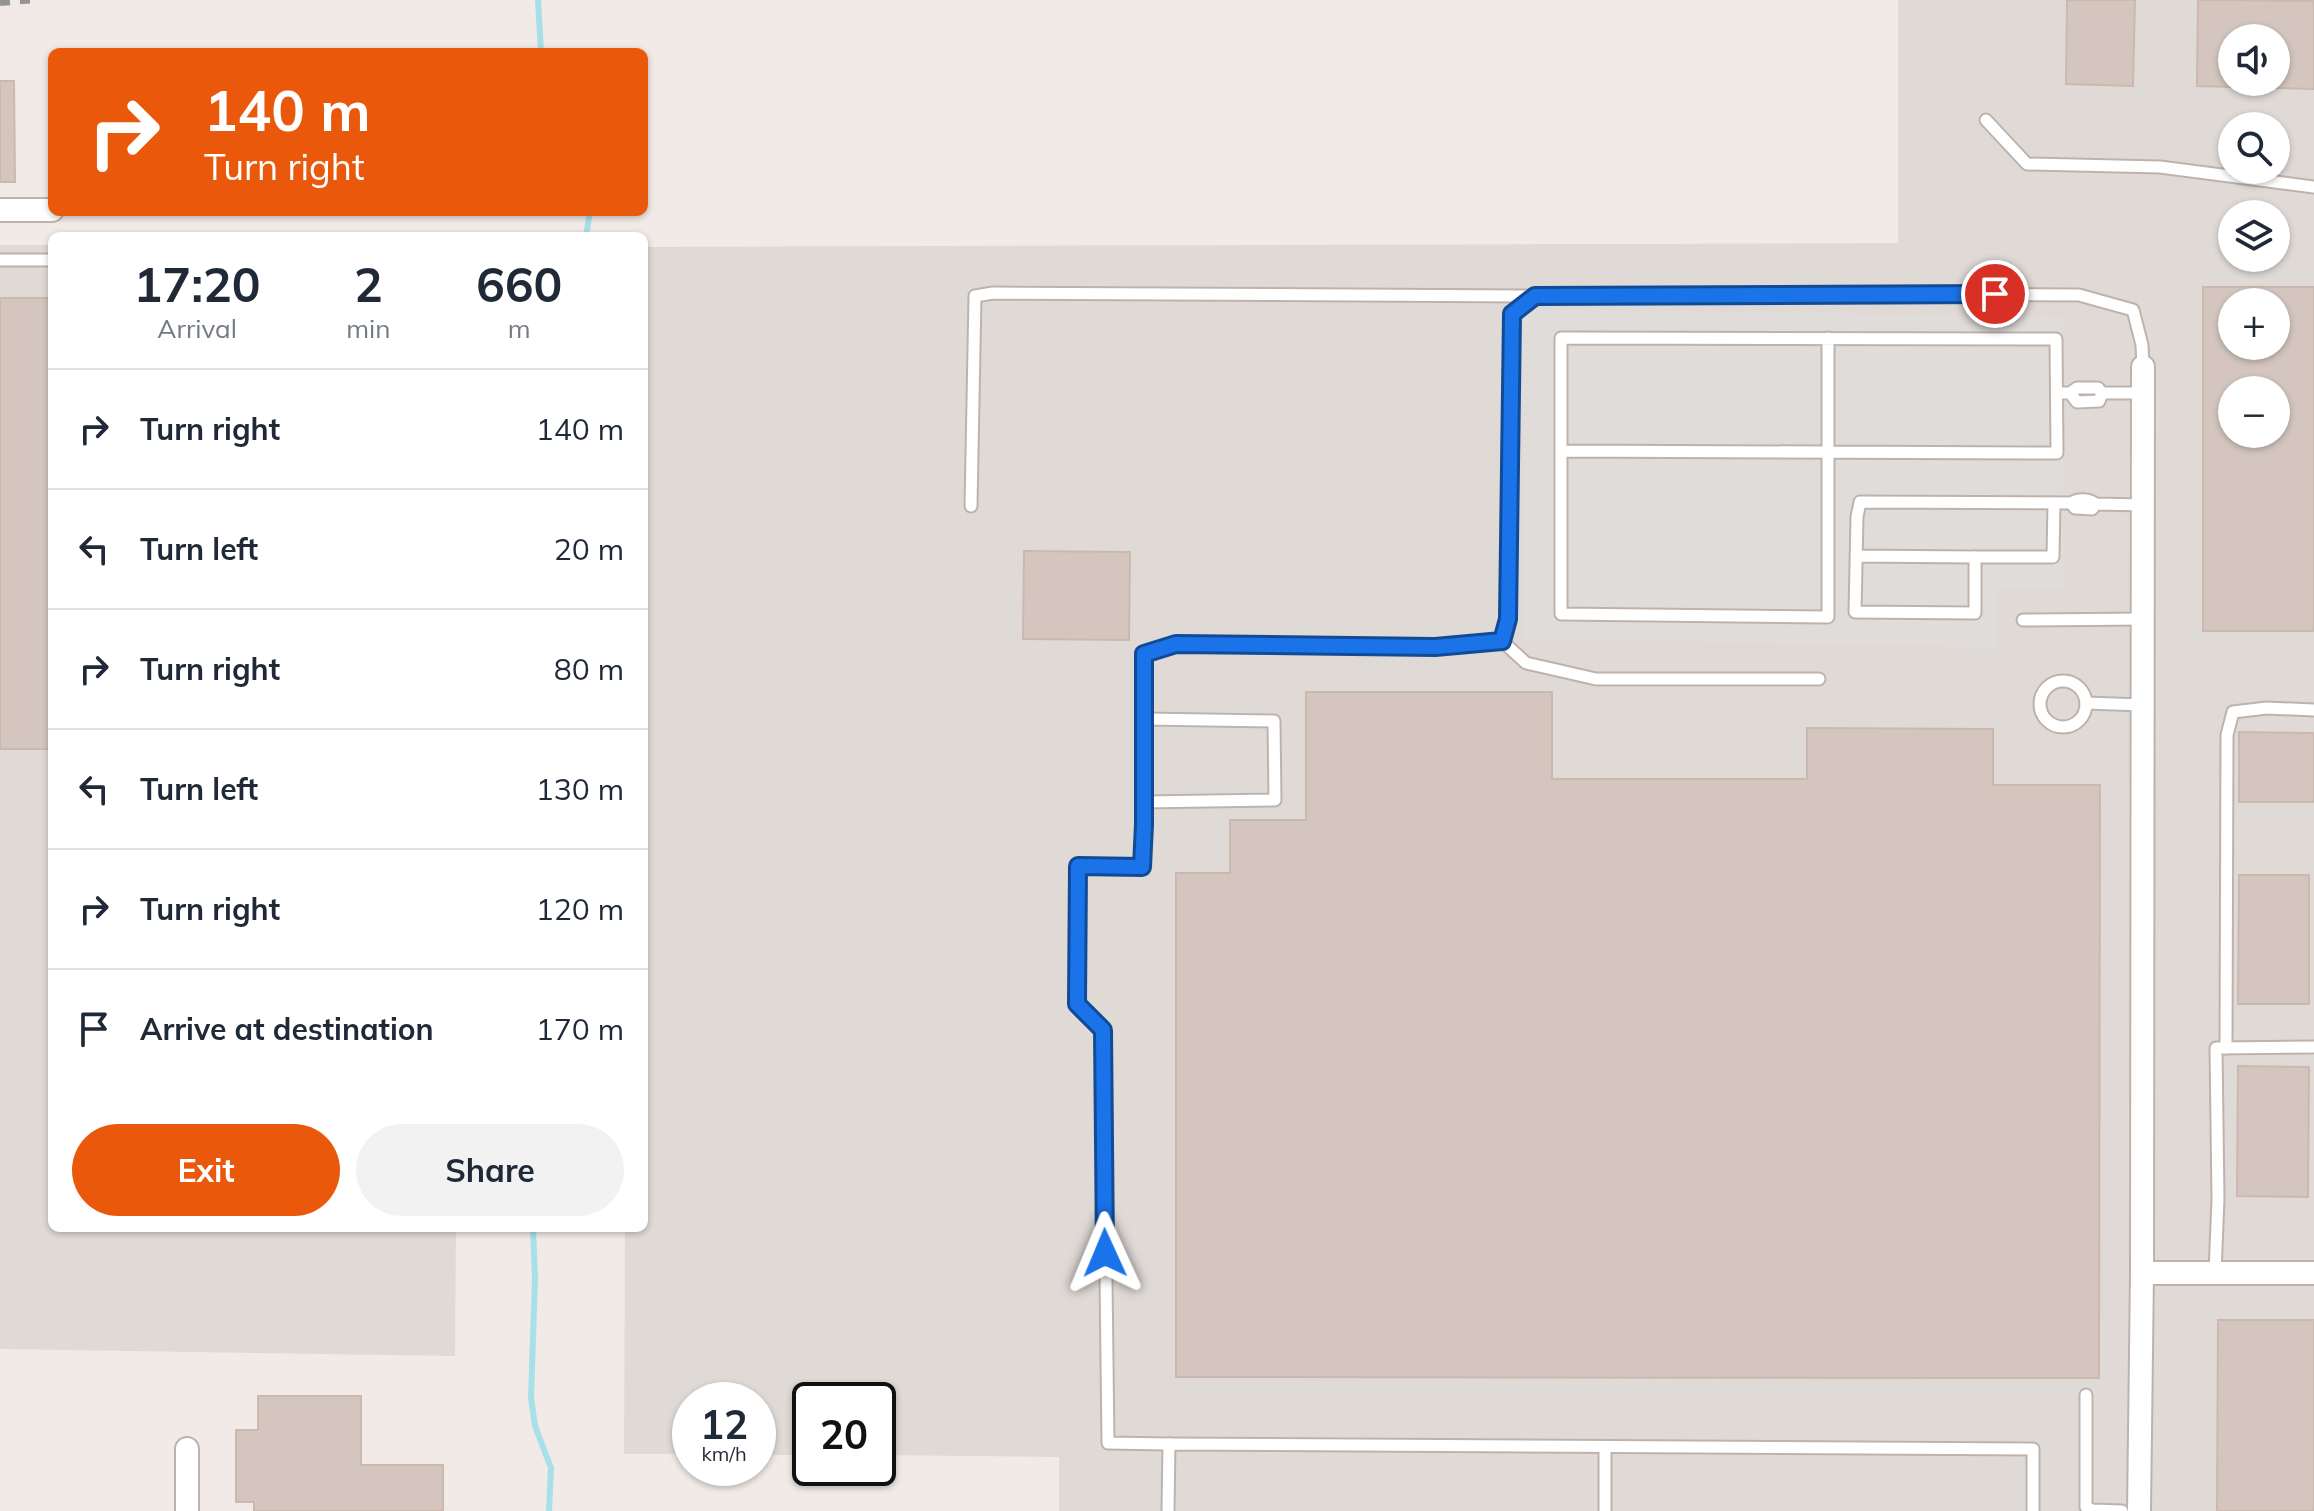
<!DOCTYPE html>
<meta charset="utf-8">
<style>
body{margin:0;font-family:Mulish,sans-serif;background:#f2f2f3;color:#1f2937;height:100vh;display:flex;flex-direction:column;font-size:30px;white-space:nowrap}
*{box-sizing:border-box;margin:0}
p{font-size:26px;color:#747a83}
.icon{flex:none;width:44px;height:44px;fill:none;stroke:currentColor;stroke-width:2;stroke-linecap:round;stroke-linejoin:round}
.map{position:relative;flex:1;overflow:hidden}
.side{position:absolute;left:48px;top:232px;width:600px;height:1000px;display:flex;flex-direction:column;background:#fff;border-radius:12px;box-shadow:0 2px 6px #0004}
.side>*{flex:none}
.guide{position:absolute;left:48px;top:48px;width:600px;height:168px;border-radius:12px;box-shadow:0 2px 6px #0004;background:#ea580c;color:#fff;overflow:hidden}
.controls{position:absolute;left:2218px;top:24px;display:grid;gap:16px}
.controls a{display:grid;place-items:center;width:72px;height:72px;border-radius:50%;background:#fff;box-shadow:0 2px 6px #0004;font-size:40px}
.speed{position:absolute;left:672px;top:1382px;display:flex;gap:16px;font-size:40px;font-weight:700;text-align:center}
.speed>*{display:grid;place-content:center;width:104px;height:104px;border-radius:50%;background:#fff;box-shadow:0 2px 6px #0004;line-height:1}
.speed small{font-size:20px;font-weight:400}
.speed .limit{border:4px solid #111;border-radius:12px;background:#fff;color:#111}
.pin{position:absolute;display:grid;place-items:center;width:68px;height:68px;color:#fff;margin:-34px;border:4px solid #fff;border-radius:50%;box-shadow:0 2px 8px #0007}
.me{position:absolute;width:88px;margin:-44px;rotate:359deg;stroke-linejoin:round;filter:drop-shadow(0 0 6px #0008)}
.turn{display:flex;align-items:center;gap:28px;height:168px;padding:0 24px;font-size:36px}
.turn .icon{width:104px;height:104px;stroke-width:2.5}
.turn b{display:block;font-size:56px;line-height:68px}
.eta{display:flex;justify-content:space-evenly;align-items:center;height:136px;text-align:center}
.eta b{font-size:48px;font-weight:700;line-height:56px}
.cta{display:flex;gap:16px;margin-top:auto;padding:16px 24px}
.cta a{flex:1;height:92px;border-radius:48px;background:#ea580c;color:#fff;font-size:32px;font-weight:700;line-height:92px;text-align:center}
.cta a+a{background:#f2f2f3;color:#1f2937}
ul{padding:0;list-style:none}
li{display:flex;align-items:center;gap:24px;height:120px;padding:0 24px;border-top:2px solid #e0e1e3}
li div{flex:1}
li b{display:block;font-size:30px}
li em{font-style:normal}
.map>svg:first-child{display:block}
.industrial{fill:#e0dad7;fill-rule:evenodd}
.parking{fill:#dfdcda}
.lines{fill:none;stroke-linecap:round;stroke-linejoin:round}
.stream{stroke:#a7e0e8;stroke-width:6}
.building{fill:#d4c6bf;stroke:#cbb9b0;stroke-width:2;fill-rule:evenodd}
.service-casing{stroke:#beb3ac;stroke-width:15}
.minor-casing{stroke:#beb3ac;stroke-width:26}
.service{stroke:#fff;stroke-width:11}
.minor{stroke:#fff;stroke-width:22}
.rail{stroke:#949494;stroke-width:6;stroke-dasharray:10 10;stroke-linecap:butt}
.route-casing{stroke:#114b97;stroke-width:20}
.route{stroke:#1a73e8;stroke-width:14}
</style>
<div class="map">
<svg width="2314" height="1511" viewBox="0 0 2314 1511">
<rect width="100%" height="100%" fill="#f1eae6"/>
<g class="industrial">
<path d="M1898,0H2314V1511H1059V1457L878,1455V1400H810V1455H758V1400H690V1454H624L625,1228H644V247L1898,243ZM2232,38H2276V82H2232ZM2232,126H2276V170H2232ZM2232,214H2276V258H2232ZM2232,302H2276V346H2232ZM2232,390H2276V434H2232Z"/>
<polygon points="0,245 52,245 52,1228 456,1228 455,1356 0,1349"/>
</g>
<polygon class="parking" points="1523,309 2063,317 2063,589 1998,589 1998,647 1523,639"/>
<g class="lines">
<g class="stream">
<polyline points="538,0 541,52"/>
<polyline points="586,236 590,212"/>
<polyline points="533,1228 535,1279 531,1398 535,1426 551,1468 549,1511"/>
</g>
</g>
<g class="building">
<polygon points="2067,0 2135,0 2133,86 2066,84"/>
<polygon points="2198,0 2314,1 2314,89 2276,88 2276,38 2232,38 2232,87 2197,86"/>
<polygon points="0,81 14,81 15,182 0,182"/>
<path d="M2203,287H2314V631H2203ZM2232,302H2276V346H2232ZM2232,390H2276V434H2232Z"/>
<rect x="0" y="298" width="52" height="451"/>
<polygon points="1024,551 1130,552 1129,640 1023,639"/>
<polygon points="1306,692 1552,692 1552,779 1807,779 1807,728 1993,729 1993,785 2100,785 2099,1378 1176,1377 1176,873 1230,873 1230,820 1306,820"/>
<polygon points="2239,732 2314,733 2314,802 2239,802"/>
<polygon points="2239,875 2309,875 2309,1004 2238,1004"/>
<polygon points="2238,1066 2309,1067 2308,1197 2237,1196"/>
<polygon points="2218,1320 2314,1320 2314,1511 2217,1511"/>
<polygon points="258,1396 361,1396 361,1465 443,1465 443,1511 254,1511 254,1502 236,1502 236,1430 258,1430"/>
</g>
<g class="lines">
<defs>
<g id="service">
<polyline points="1986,120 2027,164 2160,167 2314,187"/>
<polyline points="0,260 52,260"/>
<polyline points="2057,393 2070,393 2077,388 2098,388 2102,393 2099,401 2077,402 2070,393"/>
<polyline points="2102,393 2143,393"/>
<path d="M1561,451L2057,453L2056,339L1561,338C1561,430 1561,522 1561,614L1828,617V338"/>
<path d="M2096,504L2092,509L2075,508L2071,503C2079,498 2089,499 2096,504L2143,505"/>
<polyline points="971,506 975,296 993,293 1534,296"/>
<polyline points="1856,556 1975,557 1975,613 1855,612 1857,517 1860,502 2071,503"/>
<polyline points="1975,557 2053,557 2054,503"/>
<polyline points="2023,620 2143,619"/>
<polyline points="1502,641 1526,663 1596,679 1819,679"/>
<circle cx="2063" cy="704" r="23"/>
<polyline points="2086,703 2143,705"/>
<polyline points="1144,719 1274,721 1275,800 1144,802"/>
<polyline points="2226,1048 2227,735 2233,712 2267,708 2314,710"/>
<polyline points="2215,1273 2218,1199 2216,1048 2314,1047"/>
<polyline points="2086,1395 2086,1507 2092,1510 2122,1511"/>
<polyline points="1169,1444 1108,1443 1103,1030 1077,1004 1078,866 1142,867 1144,824 1144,654 1176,644 1435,647 1502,641 1508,619 1512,314 1535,296 1854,294 2079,295 2133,310 2142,345 2143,367"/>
<polyline points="1605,1448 1605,1511"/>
<polyline points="1168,1511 1169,1444 2033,1449 2033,1511"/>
</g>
<g id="minor">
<polyline points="0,210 52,210"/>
<polyline points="2142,1273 2314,1273"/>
<polyline points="187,1511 187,1449"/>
<polyline points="2139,1511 2142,1273 2143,367"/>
</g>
</defs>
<use href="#service" class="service-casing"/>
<use href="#minor" class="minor-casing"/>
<use href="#service" class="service"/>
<use href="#minor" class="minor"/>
<polyline class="rail" points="0,3 37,0"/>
</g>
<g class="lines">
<defs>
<polyline id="route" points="1105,1253 1103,1030 1077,1004 1078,866 1142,867 1144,824 1144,654 1176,644 1435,647 1502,641 1508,619 1512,314 1535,296 1995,294"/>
</defs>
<use href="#route" class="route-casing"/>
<use href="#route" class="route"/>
</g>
</svg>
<div class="controls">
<a><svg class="icon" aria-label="sound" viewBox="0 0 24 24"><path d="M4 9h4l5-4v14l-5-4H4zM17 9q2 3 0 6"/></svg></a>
<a><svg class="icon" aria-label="search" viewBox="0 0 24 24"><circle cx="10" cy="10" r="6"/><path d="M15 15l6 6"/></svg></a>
<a><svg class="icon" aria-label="layers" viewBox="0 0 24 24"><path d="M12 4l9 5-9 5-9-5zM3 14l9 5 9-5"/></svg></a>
<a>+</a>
<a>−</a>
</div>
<div class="speed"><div>12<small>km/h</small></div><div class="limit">20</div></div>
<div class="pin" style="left:1995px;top:294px;background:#d93025"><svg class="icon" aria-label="arrive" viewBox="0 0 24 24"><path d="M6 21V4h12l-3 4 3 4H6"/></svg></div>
<svg class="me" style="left:1105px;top:1253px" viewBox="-20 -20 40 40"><path d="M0-17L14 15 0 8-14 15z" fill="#1a73e8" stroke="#fff" stroke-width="4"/></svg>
<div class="guide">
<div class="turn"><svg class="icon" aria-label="right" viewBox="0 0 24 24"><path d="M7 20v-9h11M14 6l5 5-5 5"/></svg><div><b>140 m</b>Turn right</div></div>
</div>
<section class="side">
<div class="eta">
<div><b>17:20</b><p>Arrival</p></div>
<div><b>2</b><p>min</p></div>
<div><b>660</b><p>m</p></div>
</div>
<ul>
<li><svg class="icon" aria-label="right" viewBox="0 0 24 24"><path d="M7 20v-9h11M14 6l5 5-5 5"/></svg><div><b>Turn right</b></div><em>140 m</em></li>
<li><svg class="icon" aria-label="left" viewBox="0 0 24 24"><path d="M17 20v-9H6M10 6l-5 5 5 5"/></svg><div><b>Turn left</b></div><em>20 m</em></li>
<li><svg class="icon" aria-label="right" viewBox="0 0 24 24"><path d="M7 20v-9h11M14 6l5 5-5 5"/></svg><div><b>Turn right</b></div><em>80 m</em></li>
<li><svg class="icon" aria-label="left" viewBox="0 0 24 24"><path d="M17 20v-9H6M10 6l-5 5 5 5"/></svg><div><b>Turn left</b></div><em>130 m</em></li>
<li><svg class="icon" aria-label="right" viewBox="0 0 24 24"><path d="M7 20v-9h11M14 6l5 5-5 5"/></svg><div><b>Turn right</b></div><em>120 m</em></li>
<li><svg class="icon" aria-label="arrive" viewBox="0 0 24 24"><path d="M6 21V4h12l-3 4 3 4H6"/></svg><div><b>Arrive at destination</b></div><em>170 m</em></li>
</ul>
<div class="cta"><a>Exit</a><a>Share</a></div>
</section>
</div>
